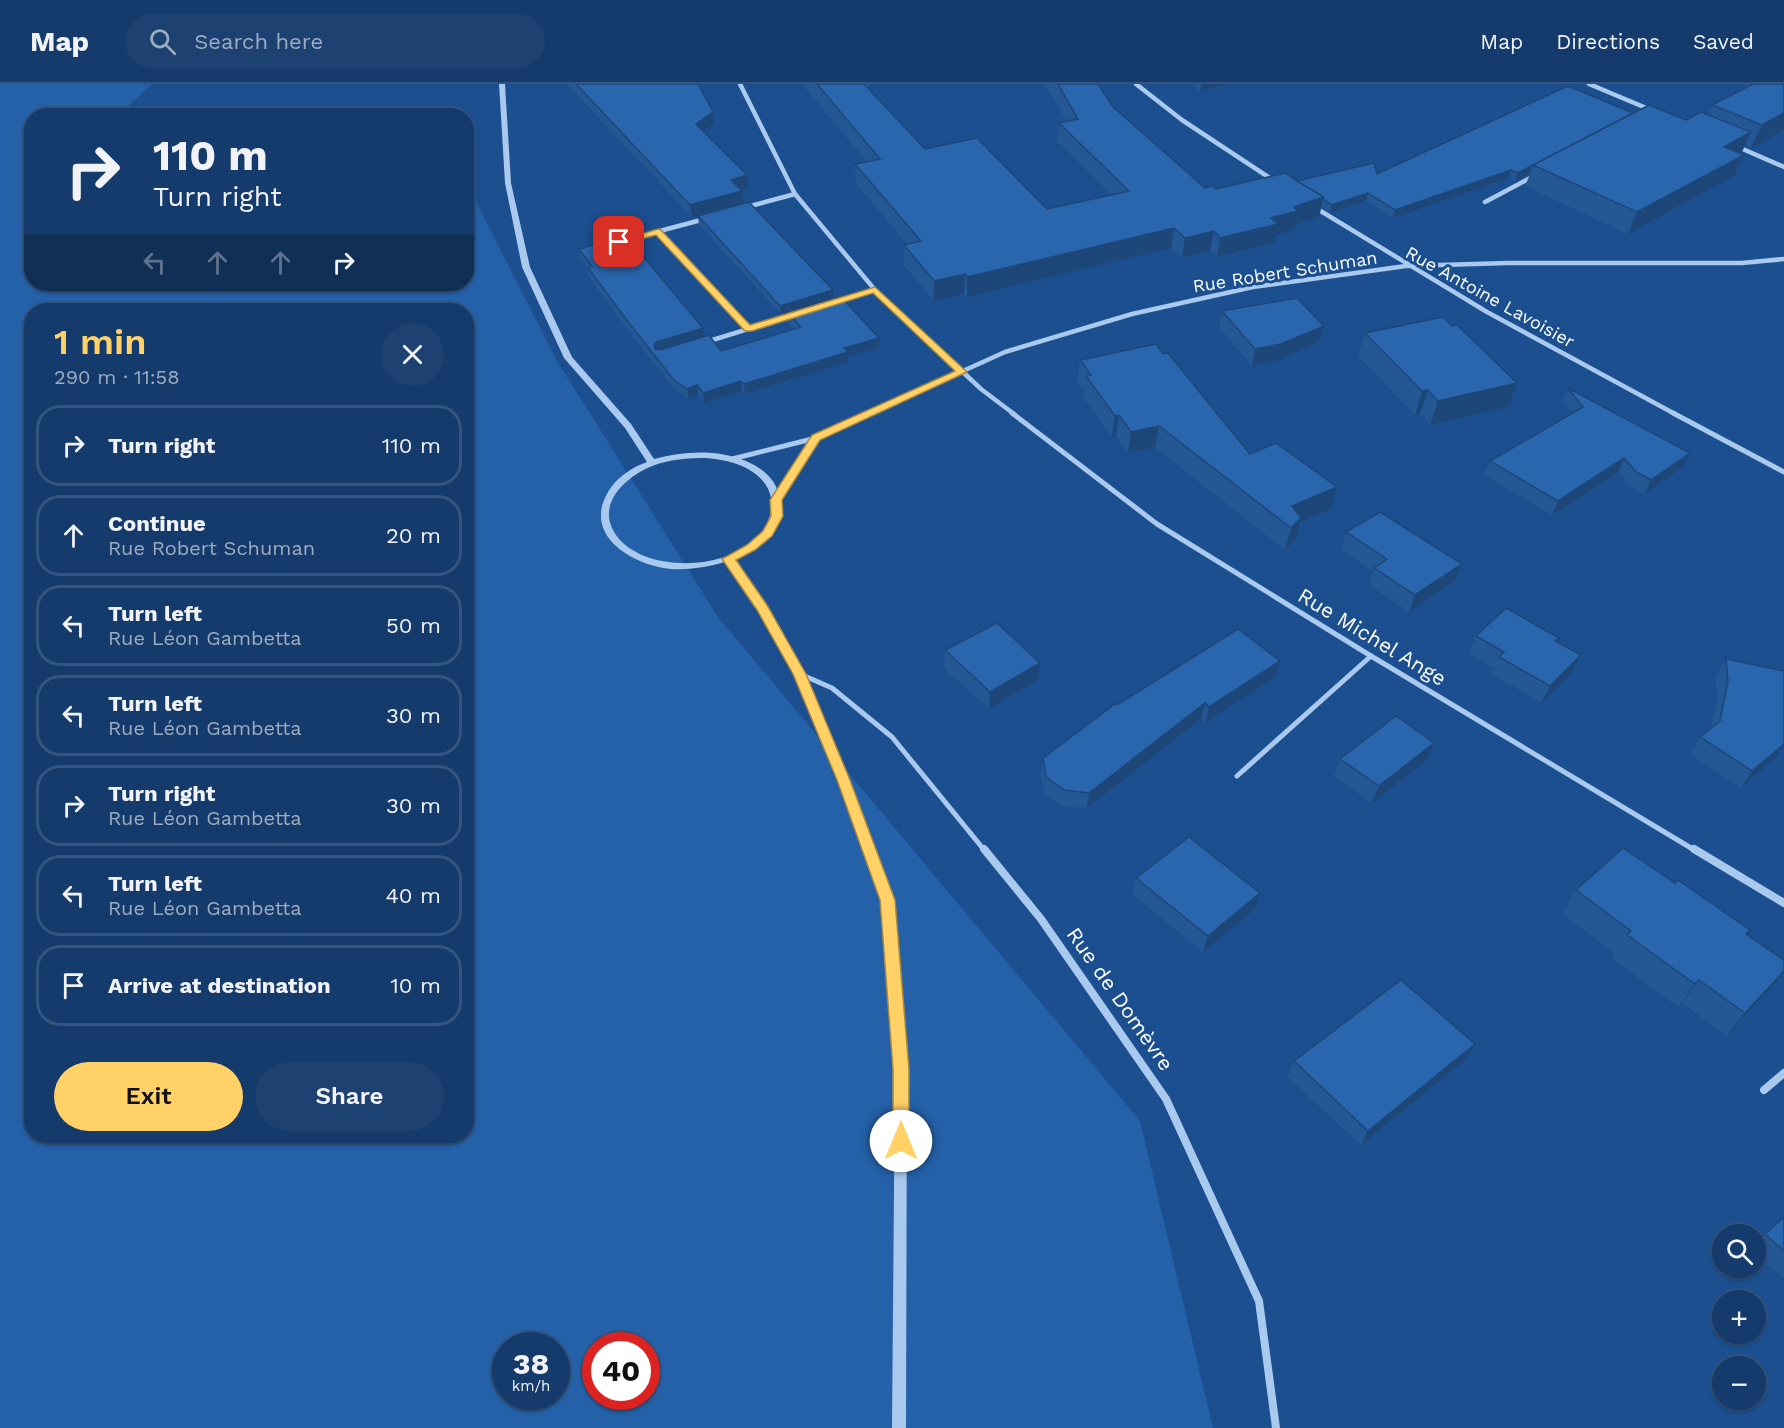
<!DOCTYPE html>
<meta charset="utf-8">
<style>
body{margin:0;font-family:"Work Sans",sans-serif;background:#1d4271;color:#f1f3f6;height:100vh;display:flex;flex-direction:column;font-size:22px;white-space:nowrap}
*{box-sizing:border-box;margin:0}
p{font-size:20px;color:#9dadc1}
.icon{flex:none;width:33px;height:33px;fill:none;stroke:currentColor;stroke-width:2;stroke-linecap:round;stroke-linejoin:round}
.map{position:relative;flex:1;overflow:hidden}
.side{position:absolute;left:24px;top:219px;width:450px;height:840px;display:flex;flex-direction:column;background:#143b6b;border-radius:24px;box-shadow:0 2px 4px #0004,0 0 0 2px #33557e}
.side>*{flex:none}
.guide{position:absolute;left:24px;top:24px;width:450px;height:183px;border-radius:24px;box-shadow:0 2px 4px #0004,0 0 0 2px #33557e;background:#143b6b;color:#f1f3f6;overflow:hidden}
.tools{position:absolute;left:1712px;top:1140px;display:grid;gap:12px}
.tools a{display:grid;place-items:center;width:54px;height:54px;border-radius:50%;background:#143b6b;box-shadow:0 2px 4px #0004,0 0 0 2px #33557e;font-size:30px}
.speed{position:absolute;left:492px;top:1248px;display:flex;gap:12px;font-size:30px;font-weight:700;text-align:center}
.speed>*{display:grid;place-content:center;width:78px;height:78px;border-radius:50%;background:#143b6b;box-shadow:0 2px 4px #0004,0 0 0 2px #33557e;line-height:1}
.speed small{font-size:15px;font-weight:400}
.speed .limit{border:9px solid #d22;background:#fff;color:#111}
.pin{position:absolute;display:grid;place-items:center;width:51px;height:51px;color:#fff;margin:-26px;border-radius:12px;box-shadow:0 3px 9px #0006}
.me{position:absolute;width:66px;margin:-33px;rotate:0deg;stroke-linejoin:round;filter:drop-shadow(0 0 4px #0008)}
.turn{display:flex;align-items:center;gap:21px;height:126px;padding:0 30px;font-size:27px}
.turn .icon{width:78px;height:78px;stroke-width:2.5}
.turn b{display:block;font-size:42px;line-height:51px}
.lanes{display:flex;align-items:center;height:57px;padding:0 30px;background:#0003;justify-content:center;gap:30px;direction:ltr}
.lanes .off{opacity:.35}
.round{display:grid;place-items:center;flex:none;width:63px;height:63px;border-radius:32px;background:#1d4271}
.overview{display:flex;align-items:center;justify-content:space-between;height:102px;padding:0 30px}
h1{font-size:36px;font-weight:600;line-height:45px;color:#ffd166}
.primary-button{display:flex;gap:12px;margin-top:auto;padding:12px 30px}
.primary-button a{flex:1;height:69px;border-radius:36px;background:#ffd166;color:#111;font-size:24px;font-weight:600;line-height:69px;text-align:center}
.primary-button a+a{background:#1d4271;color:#f1f3f6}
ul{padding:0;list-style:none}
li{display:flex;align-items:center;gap:18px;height:81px;margin:0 12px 9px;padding:0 18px;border:3px solid #33557e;border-radius:24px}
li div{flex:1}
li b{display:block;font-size:22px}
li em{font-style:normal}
header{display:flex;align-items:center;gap:36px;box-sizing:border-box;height:84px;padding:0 30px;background:#143b6b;border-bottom:2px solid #33557e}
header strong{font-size:28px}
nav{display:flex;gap:33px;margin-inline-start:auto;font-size:21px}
.search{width:420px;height:54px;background:#1d4271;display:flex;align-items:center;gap:15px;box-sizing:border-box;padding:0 21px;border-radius:33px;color:#9dadc1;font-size:22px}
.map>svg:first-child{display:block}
.green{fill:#2461a8;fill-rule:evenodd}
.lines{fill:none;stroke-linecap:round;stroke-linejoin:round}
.minor-far2{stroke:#a9c9ee;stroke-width:4.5}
.minor-far1{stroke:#a9c9ee;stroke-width:5}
.minor{stroke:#a9c9ee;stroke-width:8}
.tertiary{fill:#a9c9ee;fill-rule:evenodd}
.wall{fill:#245895}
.shaded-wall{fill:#1d4779}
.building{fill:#2a66ad;stroke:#1d4779;stroke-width:1.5}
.route{fill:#ffd166;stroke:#a68842;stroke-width:1.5}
.labels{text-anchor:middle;stroke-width:6;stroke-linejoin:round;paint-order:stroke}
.far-street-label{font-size:18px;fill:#fff;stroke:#1b4f8f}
.street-label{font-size:21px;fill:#fff;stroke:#1b4f8f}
</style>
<header>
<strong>Map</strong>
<div class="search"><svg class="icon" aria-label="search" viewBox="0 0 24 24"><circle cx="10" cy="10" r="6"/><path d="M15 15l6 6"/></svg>Search here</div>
<nav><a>Map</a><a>Directions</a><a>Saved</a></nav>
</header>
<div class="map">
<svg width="1784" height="1344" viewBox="0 0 1784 1344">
<rect width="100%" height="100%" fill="#1b4f8f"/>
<path class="green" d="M0,0H152L119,31L32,32V200H466L467,100L557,277L718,533L1140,1037L1213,1344H0ZM32,226H466V1052H32ZM506,1262H556V1312H506ZM596,1262H646V1312H596Z"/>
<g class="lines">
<g class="minor-far2">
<polyline points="740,0 795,110 875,206 981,305 1014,330"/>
<polyline points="1136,0 1182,36 1273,96"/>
<polyline points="1589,0 1651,26"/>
<polyline points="1738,63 1784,83"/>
<polyline points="1485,118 1534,92"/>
<polyline points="747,123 795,110"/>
<polyline points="1314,123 1487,228 1675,330"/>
<polyline points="658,148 748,245"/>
<polyline points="622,157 705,135"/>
<polyline points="835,218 875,206"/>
<polyline points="706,258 794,231"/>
<polyline points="868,330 1005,268 1132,230 1253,203 1406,182 1508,179 1742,179 1784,175"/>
</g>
<g class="minor-far1">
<polyline points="1012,329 1157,440 1371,572 1696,767"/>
<polyline points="1673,329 1784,388"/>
<polyline points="732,375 816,354 872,329"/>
<polyline points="776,416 816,354"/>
<polyline points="800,590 832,604 892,653 985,767"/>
<polyline points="1237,692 1371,572"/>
</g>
<g class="minor">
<polyline points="984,765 1041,835 1166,1015 1259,1217 1276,1344"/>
<polyline points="1694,765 1784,819"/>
<polyline points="1764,1006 1784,989"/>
</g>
<path class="tertiary" d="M499,0H505L511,99L530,183L572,273L631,340L654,375C684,367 717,365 746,377C803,401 781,458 733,476L765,522L804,590L848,697L893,816L907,985L906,1344H892L895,985L881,816L838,697L794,590L758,526L725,478C708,483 689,486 671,485C633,481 582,452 608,408C616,394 632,383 647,378L625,344L564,274L522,183L505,99ZM706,374C718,375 730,377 742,382C778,398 781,432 752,458C725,481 678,484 647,473C633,468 618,458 612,444C598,413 635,386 661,379C675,375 691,374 706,374Z"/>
</g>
<g class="wall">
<polygon points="567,0 698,0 713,28 714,40 703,48 747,91 748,104 740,106 742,107 743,119 692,133"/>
<polygon points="802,0 869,0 869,6 925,65 1047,125 1111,111 1057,57 1059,39 1067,37 1045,0 1098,0 1112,22 1205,104 1216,105 1297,97 1377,90 1633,29 1686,36 1708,31 1712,21 1748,2 1742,0 1784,0 1751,64 1745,61 1741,70 1744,71 1734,92 1628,150 1525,102 1530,90 1515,97 1509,94 1393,134 1366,117 1330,129 1321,123 1319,133 1295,141 1294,146 1276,151 1274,159 1217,173 1210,167 1182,174 1171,164 967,213 964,210 934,217 904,181 904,161 907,160 856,99 855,80 867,78"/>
<polygon points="1191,0 1228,0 1200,7"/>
<polygon points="698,132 833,206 833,214 879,264 848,273 848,278 745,310 742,307 704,319 698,311 688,315 675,306 630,249 589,193 588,184 581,175 579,165 704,253 721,267 794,245 787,238 787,228 781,230 699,141"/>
<polygon points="1222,227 1324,242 1319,258 1277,277 1252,282 1219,243"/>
<polygon points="1365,249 1508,323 1430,341 1420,330 1415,331 1358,272"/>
<polygon points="1163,270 1250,370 1337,403 1331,425 1300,438 1296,455 1285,466 1155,363 1128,369 1116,352 1112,353 1083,313 1084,307 1077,297 1080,276"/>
<polygon points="1568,304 1690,369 1683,383 1644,410 1629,402 1618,388 1552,431 1484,391 1490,377 1572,329 1562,317"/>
<polygon points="1346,448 1462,480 1455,497 1409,528 1369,501 1373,487 1341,466"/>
<polygon points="1476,552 1559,554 1557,558 1572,588 1541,619 1491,589 1494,584 1468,569"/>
<polygon points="945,566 1038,596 989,625 944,584"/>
<polygon points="1726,575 1774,675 1741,704 1690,670 1700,653 1711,644 1717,615 1716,593"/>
<polygon points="1276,593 1205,639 1201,635 1087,724 1062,722 1044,709 1041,690 1043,674 1117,621"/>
<polygon points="1434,659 1427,676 1372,719 1334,692 1340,675"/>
<polygon points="1136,794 1260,809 1255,825 1203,868 1132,810"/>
<polygon points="1675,799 1750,846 1746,850 1771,904 1726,951 1682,919 1678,923 1612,874 1615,869 1562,830 1576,806"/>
<polygon points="1466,975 1361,1061 1287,992 1294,977"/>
<polygon points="1784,1133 1784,1195 1755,1168 1755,1160"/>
</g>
<g class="shaded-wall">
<polygon points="1201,0 1228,0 1200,7"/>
<polygon points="713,28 714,40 697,52 696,40"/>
<polygon points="1784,29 1784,46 1751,64 1762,41"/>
<polygon points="1751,48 1741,70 1724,63"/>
<polygon points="1744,71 1734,92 1628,150 1637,128"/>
<polygon points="1532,82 1530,90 1515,97 1518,89"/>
<polygon points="1511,86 1509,94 1393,134 1395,126"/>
<polygon points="747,91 748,104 732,108 731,96"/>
<polygon points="742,107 743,119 692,133 690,121"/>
<polygon points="1368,109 1366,117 1330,129 1332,121"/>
<polygon points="1324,113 1319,133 1295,141 1294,146 1276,151 1274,159 1217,173 1220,154 1294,123"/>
<polygon points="1174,144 1171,164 967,213 967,193"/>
<polygon points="1214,147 1210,167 1182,174 1185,154"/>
<polygon points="965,190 964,210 934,217 934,197"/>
<polygon points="833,206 833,214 781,230 780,222"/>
<polygon points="1324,242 1319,258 1277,277 1252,282 1255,265"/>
<polygon points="703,244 704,254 656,270 654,260 657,258"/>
<polygon points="879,254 879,264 848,273 848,278 745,310 744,300 844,264"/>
<polygon points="741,297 742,307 704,319 703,309"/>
<polygon points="1517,299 1508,323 1430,341 1438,317"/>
<polygon points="697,301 698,311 688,315 687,305"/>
<polygon points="1428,306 1420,330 1415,331 1422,307"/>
<polygon points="1119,331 1116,352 1112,353 1115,332"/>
<polygon points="1159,342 1155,363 1128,369 1131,348"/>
<polygon points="1690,369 1683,383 1644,410 1651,396"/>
<polygon points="1624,374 1618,388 1552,431 1558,417"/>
<polygon points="1337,403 1331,425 1300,438 1296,455 1285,466 1291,444 1292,422"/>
<polygon points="1462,480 1455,497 1409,528 1415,511"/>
<polygon points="1581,571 1572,588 1541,619 1550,602"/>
<polygon points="1280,577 1276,593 1205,639 1209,623"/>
<polygon points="1040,579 1038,596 989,625 990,608"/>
<polygon points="1205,619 1201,635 1087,724 1089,709"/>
<polygon points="1434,659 1427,676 1372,719 1379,702"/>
<polygon points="1784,660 1774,675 1741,704 1752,687"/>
<polygon points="1260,809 1255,825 1203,868 1208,852"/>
<polygon points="1784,887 1771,904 1726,951 1745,929"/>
<polygon points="1699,896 1682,919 1678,923 1695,900"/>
<polygon points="1475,960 1466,975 1361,1061 1368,1047"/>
</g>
<g class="building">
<polygon points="576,0 698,0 713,28 696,40 747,91 731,96 742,107 690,121"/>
<polygon points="817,0 864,0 925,65 977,54 1047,125 1129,107 1059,39 1078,35 1058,0 1098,0 1112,22 1205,104 1213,102 1216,105 1285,89 1324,113 1294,123 1298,127 1271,134 1278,140 1220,154 1214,147 1185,154 1174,144 967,193 965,190 934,197 904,161 921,157 855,80 880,75"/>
<polygon points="1753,0 1784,0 1784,29 1762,41 1712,21"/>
<polygon points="1568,2 1633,29 1518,89 1511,86 1395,126 1368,109 1332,121 1323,115 1324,113 1297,97 1374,79 1377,90"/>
<polygon points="1649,21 1686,36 1701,28 1751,48 1724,63 1744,71 1637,128 1533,81"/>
<polygon points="749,118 833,206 780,222 698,132"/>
<polygon points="626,152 703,244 657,258 654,260 655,265 660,266 709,251 721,267 801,243 787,228 840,212 879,254 844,264 848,268 744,300 741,297 703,309 697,301 687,305 674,296 629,239 588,184 592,182 579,165"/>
<polygon points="1297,214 1324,242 1281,260 1255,265 1222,227"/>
<polygon points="1443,233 1452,242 1457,241 1517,299 1438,317 1428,306 1422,307 1365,249"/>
<polygon points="1156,260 1163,270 1168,269 1250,370 1276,359 1337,403 1292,422 1301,434 1291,444 1159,342 1131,348 1119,331 1115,332 1086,292 1091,291 1080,276"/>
<polygon points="1568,304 1690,369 1651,396 1636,388 1624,374 1558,417 1490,377 1583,323"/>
<polygon points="1380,428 1462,480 1415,511 1374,484 1387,475 1346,448"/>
<polygon points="1506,524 1559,554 1555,557 1581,571 1550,602 1499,573 1504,568 1476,552"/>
<polygon points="997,539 1040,579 990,608 945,566"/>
<polygon points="1238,545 1280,577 1209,623 1205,619 1089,709 1064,706 1046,693 1043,674 1115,620 1117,621"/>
<polygon points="1726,575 1784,587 1784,660 1752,687 1700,653 1720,637 1728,597"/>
<polygon points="1396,632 1434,659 1379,702 1340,675"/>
<polygon points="1189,753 1260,809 1208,852 1136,794"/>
<polygon points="1623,764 1675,799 1678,796 1750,846 1746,850 1784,876 1784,887 1745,929 1699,896 1695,900 1627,851 1631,847 1576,806"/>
<polygon points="1401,896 1475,960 1368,1047 1294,977"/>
<polygon points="1784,1133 1784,1167 1765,1150"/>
</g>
<polygon class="route" points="658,145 661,146 750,241 875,203 967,288 820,356 782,416 783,432 772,452 755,466 736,476 767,521 806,590 850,696 895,816 909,985 909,1057 907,1062 901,1065 895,1062 893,1057 893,985 880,816 837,696 793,590 757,526 722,475 747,461 763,447 771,432 770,416 812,351 955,287 873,209 752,247 745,247 656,151 619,161 614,158"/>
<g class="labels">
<g class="far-street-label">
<text transform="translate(1285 188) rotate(-9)" y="6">Rue Robert Schuman</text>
<text transform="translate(1490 213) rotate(29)" y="6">Rue Antoine Lavoisier</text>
</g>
<g class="street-label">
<text transform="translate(1372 553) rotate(31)" y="7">Rue Michel Ange</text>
<text transform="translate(1120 915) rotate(55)" y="7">Rue de Domèvre</text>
</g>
</g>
</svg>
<div class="tools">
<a><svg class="icon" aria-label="search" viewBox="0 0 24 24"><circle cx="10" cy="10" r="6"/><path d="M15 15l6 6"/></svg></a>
<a>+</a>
<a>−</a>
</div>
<div class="speed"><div>38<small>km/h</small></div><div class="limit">40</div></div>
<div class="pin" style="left:619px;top:158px;background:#d93025"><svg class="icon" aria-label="arrive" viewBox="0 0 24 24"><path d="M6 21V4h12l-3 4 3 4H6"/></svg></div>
<svg class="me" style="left:901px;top:1057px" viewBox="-20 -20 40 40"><circle r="19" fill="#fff"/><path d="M0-13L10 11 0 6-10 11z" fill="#ffd166"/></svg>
<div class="guide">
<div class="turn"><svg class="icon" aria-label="right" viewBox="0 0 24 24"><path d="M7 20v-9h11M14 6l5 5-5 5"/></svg><div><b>110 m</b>Turn right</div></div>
<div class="lanes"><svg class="icon off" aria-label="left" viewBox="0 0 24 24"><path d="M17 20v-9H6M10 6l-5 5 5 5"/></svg><svg class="icon off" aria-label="ahead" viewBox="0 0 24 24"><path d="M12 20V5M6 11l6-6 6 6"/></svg><svg class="icon off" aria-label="ahead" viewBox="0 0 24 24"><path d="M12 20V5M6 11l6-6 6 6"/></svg><svg class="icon" aria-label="right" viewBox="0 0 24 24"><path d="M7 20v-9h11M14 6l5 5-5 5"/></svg></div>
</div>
<section class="side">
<div class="overview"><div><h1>1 min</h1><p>290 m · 11:58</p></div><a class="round"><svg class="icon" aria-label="close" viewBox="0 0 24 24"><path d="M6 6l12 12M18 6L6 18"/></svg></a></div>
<ul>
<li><svg class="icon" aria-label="right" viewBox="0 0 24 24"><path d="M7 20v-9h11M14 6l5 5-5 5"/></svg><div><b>Turn right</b></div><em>110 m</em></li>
<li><svg class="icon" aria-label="ahead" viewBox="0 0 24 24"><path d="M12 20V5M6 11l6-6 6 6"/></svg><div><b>Continue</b><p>Rue Robert Schuman</p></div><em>20 m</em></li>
<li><svg class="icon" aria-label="left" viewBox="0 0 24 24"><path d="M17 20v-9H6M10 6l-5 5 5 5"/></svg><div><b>Turn left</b><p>Rue Léon Gambetta</p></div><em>50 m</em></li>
<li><svg class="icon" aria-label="left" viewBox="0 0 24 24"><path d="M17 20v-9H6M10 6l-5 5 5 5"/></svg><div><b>Turn left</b><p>Rue Léon Gambetta</p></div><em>30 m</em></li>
<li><svg class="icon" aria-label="right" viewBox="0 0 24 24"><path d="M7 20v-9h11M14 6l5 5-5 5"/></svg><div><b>Turn right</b><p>Rue Léon Gambetta</p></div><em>30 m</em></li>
<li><svg class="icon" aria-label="left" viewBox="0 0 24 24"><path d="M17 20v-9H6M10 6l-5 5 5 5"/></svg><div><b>Turn left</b><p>Rue Léon Gambetta</p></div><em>40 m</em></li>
<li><svg class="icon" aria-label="arrive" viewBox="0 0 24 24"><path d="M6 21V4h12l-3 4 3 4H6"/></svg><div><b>Arrive at destination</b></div><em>10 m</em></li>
</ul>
<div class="primary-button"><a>Exit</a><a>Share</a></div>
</section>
</div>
